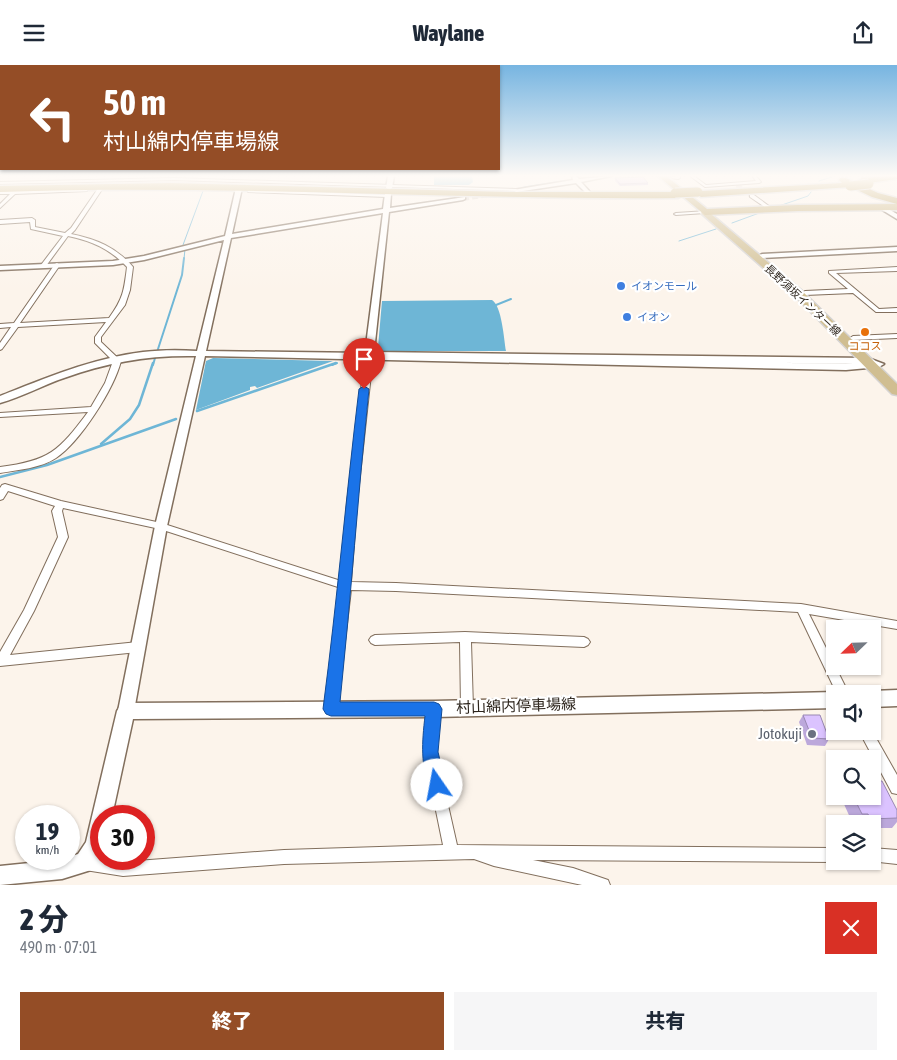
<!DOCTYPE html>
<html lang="ja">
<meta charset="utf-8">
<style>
body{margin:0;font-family:"Asap Condensed","Noto Sans JP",sans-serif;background:#f6f6f7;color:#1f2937;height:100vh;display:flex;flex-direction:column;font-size:19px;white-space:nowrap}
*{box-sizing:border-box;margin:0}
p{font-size:16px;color:#747a83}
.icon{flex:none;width:28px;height:28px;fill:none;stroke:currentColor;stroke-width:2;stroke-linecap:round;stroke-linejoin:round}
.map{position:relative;height:820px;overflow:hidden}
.drawer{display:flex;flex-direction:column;background:#fff;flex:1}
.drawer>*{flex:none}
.banner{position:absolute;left:0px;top:0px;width:500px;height:105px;box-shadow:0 1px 4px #0004;background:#944d26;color:#fff;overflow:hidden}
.needle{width:32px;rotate:247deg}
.fabs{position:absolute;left:826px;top:555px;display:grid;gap:10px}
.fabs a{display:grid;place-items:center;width:55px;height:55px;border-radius:0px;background:#fff;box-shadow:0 1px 4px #0004;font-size:25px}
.speed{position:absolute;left:15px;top:740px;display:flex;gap:10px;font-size:25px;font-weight:700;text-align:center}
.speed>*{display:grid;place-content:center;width:65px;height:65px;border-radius:50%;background:#fff;box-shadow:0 1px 4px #0004;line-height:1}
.speed small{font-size:12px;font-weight:400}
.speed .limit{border:8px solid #d22;background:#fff;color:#111}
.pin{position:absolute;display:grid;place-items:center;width:42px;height:42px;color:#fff;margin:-51px -21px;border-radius:50% 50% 50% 0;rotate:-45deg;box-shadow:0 0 5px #0007}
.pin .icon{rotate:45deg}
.me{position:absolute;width:55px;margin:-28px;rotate:348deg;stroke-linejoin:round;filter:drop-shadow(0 0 4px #0008)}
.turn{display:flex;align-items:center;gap:18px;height:105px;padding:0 20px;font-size:22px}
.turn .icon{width:65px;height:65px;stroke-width:2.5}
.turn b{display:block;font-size:35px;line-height:42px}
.round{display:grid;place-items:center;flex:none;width:52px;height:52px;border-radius:0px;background:#f6f6f7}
.summary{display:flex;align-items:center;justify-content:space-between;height:85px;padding:0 20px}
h1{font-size:30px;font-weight:800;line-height:38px}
.button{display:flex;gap:10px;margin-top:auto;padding:10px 20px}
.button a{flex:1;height:58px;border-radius:0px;background:#944d26;color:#fff;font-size:20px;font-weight:800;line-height:58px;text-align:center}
.button a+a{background:#f6f6f7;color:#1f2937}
header{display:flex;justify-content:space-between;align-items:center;height:65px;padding:0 20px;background:#fff;font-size:22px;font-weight:800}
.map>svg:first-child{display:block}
.water{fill:#6eb6d6}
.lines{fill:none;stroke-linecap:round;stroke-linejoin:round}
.stream-far2{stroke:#6eb6d6;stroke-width:1}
.stream-far1{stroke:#6eb6d6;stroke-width:2}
.stream{stroke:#6eb6d6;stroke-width:2.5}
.minor-tunnel{stroke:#d2cac2;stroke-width:5;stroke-dasharray:5 2.5;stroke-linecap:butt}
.tertiary-tunnel{stroke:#d2cac2;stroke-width:6;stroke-dasharray:6 3;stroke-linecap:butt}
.minor-casing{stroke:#826f5d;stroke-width:2}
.tertiary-casing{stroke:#826f5d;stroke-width:3}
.secondary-casing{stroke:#826f5d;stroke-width:3}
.primary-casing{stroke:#d5d3d2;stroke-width:3}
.trunk-casing{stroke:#d5d3d2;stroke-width:3}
.motorway-casing{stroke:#d5d3d2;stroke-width:3}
.minor{fill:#fff;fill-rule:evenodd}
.tertiary{fill:#fff;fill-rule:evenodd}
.secondary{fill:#fff;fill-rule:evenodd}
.primary{fill:#d0be91;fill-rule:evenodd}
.trunk{fill:#c0a86c;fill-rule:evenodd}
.motorway{fill:#b09348;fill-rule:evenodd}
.motorway-bridge-casing{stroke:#d5d3d2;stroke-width:11;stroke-linecap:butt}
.motorway-bridge{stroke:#b09348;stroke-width:9}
.wall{fill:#bca8db}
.building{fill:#dbc3ff;stroke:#9988b2}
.route{fill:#1a73e8;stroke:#114b97}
.shop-dot{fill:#3f7fe0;stroke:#fff;stroke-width:2}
.food-dot{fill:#e8710a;stroke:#fff;stroke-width:2}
.worship-dot{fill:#6b7280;stroke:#fff;stroke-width:2}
.labels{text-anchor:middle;stroke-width:4.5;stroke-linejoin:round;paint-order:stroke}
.far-shop-label{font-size:11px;fill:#366cbe;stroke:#fff;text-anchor:start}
.far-street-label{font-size:11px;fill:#2c241c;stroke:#fff}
.far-food-label{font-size:11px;fill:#c56008;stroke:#fff}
.near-street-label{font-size:15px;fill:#2c241c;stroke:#fff}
.near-worship-label{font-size:15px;fill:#5b616d;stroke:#fff;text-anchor:end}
</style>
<header><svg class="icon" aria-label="menu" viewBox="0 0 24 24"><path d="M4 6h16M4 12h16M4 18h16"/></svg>Waylane<svg class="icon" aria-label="share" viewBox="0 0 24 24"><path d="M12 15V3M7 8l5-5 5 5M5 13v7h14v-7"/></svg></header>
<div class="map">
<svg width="897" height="820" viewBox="0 0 897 820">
<rect width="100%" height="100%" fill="#fcf4eb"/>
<g class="water">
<polygon points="434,111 472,111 473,117 469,120 434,120"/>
<path d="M492,235C502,241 504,275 506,286H383L378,282L382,236Z"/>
<polygon points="213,293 330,296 333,296 257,323 255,321 250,322 250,325 196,345 206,296"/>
</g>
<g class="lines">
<g class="stream-far2">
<polyline points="588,112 598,111"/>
<polyline points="819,116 832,112"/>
<polyline points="524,122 569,115"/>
<polyline points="449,134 460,133"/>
<polyline points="776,142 808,131 811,127"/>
<polyline points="732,158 762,147"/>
<polyline points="235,168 306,157"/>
<polyline points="679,176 716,164"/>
<polyline points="183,180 203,126"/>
<polyline points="184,194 185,184"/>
</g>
<g class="stream-far1">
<polyline points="496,240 511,234"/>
<polyline points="158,284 182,210 184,193"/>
<polyline points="153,300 155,293"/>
<polyline points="332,300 337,298"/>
</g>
<g class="stream">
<polyline points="197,346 336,298"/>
<polyline points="101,379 130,354 139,340 153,298"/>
<polyline points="0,412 47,400 176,354"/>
</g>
<g class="minor-tunnel">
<polyline points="889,111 897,112"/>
<polyline points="737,120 752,131"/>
</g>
<polyline class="tertiary-tunnel" points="463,133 516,125"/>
<defs>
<g id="minor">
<polygon points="676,111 680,111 680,113 678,114 670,113"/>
<polygon points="690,111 694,111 706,120 756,116 752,111 756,111 761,117 759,118 705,122"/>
<polygon points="174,113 516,124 518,125 516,126 174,115 0,119 0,117"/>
<path d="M99,122L103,123L75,165L71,169C96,174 116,182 133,202L130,225L125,240L101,272V277L121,296C114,324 80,377 56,393C41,403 18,405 0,408V402C49,396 59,386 88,347L0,352V348L91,342L105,318L113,296L95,278V272L106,257L18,262L2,284L0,285V278L11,262L0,263V259L14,258L55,199L57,198L60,200L20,258L109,253C123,234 124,226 127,202C110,184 92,176 68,171L46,201H42L41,200L63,171L31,164L30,157L0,159V155L32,153L35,155V162L65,168L71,163Z"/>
<polygon points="85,124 87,124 87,126 15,129 0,143 0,139 10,129 0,129 0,127 12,126 15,125 17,126"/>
<polygon points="250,125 387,130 389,131 387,132 248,127 248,126"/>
<polygon points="750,130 754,130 773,144 769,145 750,132"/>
<polygon points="707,146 707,147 705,148 676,150 674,149 676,148"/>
<polygon points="897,202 897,206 836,208 879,244 897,243 897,247 876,247 853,228 805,230 802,228 805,226 848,224 829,208 829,206"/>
<polygon points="897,269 897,273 853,275 850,273 853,271"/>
<polygon points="369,289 373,291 357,438 351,517 396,518 801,539 897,556 897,564 809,549 849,629 837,629 798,547 396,526 351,525 337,644 335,648 331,649 327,648 325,644 341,523 160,464 63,443 62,446 68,472 34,546 10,590 138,577 142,579 144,582 142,585 138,587 0,601 0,587 24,545 58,472 52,446 55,441 8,426 3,434 0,435 0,423 2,420 5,419 61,436 161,458 341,516 347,438 365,291"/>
<polygon points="465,567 584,572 588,574 590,577 588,580 584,582 471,577 473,643 471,647 467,648 463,647 461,643 460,577 375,580 371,578 369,575 371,572 375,570"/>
<polygon points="434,639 438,640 440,644 436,687 457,780 835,783 835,796 837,796 835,797 533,795 573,803 608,815 610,820 582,820 494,801 474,794 284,799 123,811 85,805 80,803 78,798 80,793 85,791 123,797 284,785 443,780 424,687 428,644 430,640"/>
<polygon points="859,666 872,666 897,710 897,729 892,728"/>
<polygon points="872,783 897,785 897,799 870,796 872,796"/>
</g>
<g id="tertiary">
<polygon points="388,111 394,111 392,123 389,125 386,123"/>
<polygon points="572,111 576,111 579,114 611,111 581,117 590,127 587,129 576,118 516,127 513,125 573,115"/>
<path d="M239,121L242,123L232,169L383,144L385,129L388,127L391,129L390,143L465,132V134L463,135L389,147L374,287L868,293L884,299L879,302L846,305L205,291L167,461L134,646L132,651L126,653L120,651L118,646L155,461L196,291C149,290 108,297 64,313C43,320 22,332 0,338V331C46,313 93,293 143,287C161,285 179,285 197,286L224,175L144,195L113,200L0,205V201L113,196L144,191L225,171L236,123ZM383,148L365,288L206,286L231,173ZM673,296L854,299H846Z"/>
<polygon points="879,141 883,141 897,149 897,154 879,143"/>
<polygon points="897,182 897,186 762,193 758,191 762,189"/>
</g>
<g id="secondary">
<polygon points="897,625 897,641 872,642 872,629 866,629 872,626"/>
<polygon points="835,627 839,629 835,629 835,643 434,652 133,654 112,751 101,751 101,790 91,805 62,814 0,820 0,801 69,794 69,792 78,789 86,777 117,646 120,641 126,638 434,636"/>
</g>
<polygon id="primary" points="705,144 802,226 897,319 897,330 892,329 794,230 702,149 701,147"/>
<polygon id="trunk" points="658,111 666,111 707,144 798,140 897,139 897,145 798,146 705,150"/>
<g id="motorway">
<polygon points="887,111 897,111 897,114 862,119 858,116 862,113"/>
<polygon points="840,113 846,113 878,128 897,133 897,139 872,132 851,122 701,132 697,129 701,126 842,118 839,115"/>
<path d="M170,118L508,127H678L682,130L678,133C452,135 226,119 0,127V121Z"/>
</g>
</defs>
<use href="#minor" class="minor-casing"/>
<use href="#tertiary" class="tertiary-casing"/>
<use href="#secondary" class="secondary-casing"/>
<use href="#primary" class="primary-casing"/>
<use href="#trunk" class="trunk-casing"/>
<use href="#motorway" class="motorway-casing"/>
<use href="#minor" class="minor"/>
<use href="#tertiary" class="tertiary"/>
<use href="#secondary" class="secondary"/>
<use href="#primary" class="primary"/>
<use href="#trunk" class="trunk"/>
<use href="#motorway" class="motorway"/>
<defs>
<g id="motorway-bridge">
<polyline points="850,121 869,119"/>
<polyline points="675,128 698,127"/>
</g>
</defs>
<use href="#motorway-bridge" class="motorway-bridge-casing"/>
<use href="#motorway-bridge" class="motorway-bridge"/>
</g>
<g class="wall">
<polygon points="615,113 648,118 648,120 620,121 615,116"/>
<polygon points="803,650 829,674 825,681 807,680 799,657"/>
<polygon points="847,731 872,731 897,745 897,757 892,763 872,763 872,759 853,759 843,737"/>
</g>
<g class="building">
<polygon points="643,112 648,118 620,119 615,113"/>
<polygon points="803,650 820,650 829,674 812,673"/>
<polygon points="872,716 882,716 897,745 897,753 870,754 868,749 862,749 853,731 872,731"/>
</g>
<linearGradient id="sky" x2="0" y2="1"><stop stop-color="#77b5e1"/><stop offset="0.49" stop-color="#fefaf6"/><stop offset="1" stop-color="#fefaf6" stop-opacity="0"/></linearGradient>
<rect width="897" height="226" fill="url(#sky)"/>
<path class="route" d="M364,321L369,324C358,428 351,533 340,637H434L439,639L442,644L438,687L446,720L443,726L437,729L431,726C420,701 422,677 425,651H331L326,649L323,644C337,537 346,431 359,324Z"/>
<g class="shop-dot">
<circle cx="621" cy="221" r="5"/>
<circle cx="627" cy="252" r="5"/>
</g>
<circle class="food-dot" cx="865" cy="267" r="5"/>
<circle class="worship-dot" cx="812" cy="669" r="5"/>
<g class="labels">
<g class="far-shop-label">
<text x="631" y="225">イオンモール</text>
<text x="637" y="256">イオン</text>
</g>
<g class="far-street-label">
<text transform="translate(803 235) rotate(43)" y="4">長野須坂インター線</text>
</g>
<g class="far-food-label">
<text x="865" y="285">ココス</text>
</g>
<g class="near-street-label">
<text transform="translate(516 641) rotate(-2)" y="5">村山綿内停車場線</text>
</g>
<g class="near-worship-label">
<text x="802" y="674">Jotokuji</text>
</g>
</g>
</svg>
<div class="fabs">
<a><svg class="needle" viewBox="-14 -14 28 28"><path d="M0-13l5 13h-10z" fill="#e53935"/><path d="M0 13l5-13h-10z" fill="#747a83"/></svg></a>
<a><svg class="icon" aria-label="sound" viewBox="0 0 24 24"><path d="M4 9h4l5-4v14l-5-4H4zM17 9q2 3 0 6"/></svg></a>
<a><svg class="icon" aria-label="search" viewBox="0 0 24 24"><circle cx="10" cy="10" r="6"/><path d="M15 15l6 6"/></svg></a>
<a><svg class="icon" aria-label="layers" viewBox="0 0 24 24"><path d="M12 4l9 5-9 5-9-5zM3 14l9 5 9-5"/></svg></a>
</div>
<div class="speed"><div>19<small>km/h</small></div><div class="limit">30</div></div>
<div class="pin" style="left:364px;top:324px;background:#d93025"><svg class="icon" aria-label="arrive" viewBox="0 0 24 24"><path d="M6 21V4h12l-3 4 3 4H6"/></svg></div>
<svg class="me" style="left:437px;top:720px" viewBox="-20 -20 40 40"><circle r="19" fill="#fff"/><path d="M0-13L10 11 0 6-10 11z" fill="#1a73e8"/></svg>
<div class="banner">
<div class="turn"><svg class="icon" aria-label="left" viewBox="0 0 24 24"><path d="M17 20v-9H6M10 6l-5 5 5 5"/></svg><div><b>50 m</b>村山綿内停車場線</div></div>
</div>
</div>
<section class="drawer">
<div class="summary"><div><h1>2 分</h1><p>490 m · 07:01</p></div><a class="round" style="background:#d93025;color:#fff"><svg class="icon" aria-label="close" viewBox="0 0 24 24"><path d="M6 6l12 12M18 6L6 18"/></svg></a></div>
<div class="button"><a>終了</a><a>共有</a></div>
</section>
